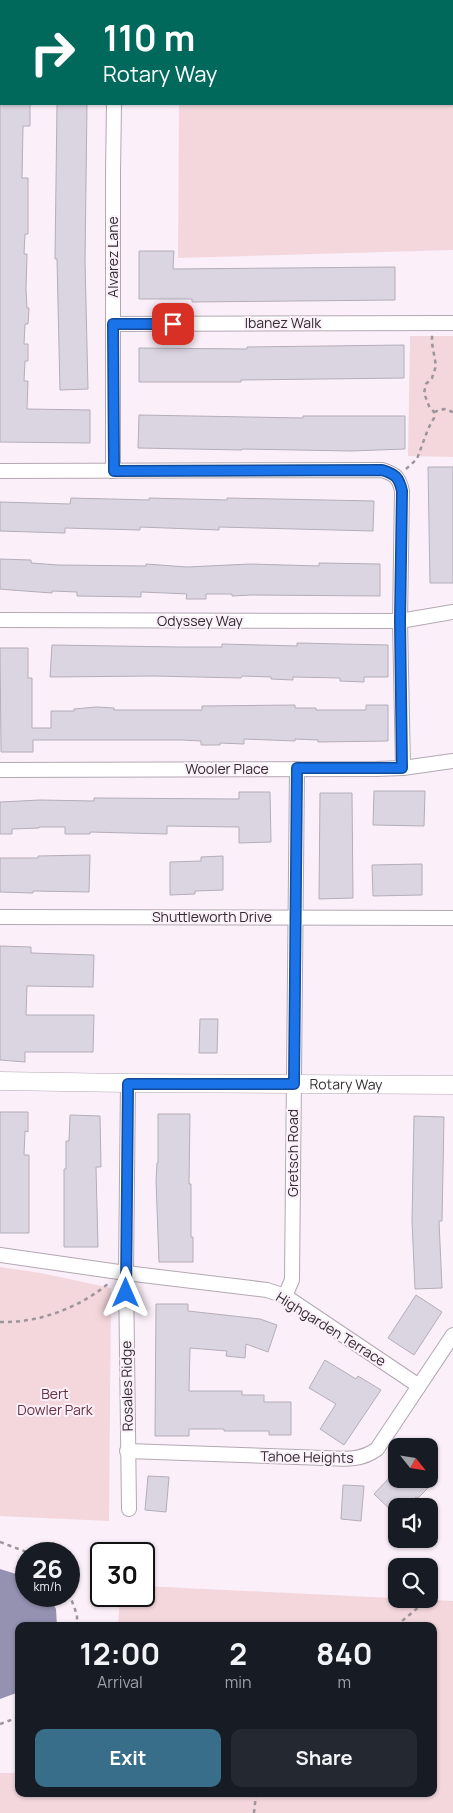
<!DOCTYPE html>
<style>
body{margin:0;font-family:Manrope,sans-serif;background:#242831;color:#f1f3f6;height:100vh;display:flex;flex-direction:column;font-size:19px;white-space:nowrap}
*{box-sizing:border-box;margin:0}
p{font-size:16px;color:#9ea1a6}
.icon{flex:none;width:28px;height:28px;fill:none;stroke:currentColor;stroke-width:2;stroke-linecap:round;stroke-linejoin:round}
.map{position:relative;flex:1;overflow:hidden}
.side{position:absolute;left:15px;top:1622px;width:422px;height:175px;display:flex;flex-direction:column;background:#171b24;border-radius:10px;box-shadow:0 1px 4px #0004}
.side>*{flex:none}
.top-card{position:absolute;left:0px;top:0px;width:454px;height:105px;box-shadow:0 1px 4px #0004;background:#00695c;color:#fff;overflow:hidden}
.needle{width:32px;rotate:120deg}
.controls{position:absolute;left:388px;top:1438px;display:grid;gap:10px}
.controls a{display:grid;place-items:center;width:50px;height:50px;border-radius:10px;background:#171b24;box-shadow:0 1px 4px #0004;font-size:25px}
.speed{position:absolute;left:15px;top:1542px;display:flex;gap:10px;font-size:25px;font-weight:700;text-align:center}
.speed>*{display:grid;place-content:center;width:65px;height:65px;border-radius:50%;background:#171b24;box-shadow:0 1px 4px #0004;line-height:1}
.speed small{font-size:12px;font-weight:400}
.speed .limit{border:2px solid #111;border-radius:8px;background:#fff;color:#111}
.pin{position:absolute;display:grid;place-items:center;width:42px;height:42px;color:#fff;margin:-21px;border-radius:10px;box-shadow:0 2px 8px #0006}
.me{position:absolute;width:55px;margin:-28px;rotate:0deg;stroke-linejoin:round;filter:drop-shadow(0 0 4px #0008)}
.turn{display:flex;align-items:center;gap:18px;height:105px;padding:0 20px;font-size:22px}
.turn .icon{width:65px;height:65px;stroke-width:2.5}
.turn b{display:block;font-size:35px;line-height:42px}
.eta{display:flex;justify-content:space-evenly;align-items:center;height:85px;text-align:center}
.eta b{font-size:30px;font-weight:700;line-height:35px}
.primary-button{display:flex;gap:10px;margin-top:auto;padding:10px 20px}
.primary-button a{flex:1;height:58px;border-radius:10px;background:#396e8a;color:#fff;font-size:20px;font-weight:700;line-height:58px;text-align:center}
.primary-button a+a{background:#242831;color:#f1f3f6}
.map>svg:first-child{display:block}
.green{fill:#f4d7dc}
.water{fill:#9491b1}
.building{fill:#dbd4e1;stroke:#b4aeba}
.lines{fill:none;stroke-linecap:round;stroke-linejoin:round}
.minor-casing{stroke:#b3a8b2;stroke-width:16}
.tertiary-casing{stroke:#b3a8b2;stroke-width:19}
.path{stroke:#9d959c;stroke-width:2.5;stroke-dasharray:4 4;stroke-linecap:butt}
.minor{stroke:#fff;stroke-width:14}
.tertiary{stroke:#fff;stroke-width:18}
.route-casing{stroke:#114b97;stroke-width:12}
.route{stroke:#1a73e8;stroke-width:9}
.labels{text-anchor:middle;stroke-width:4;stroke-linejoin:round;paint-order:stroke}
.street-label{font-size:14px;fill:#312d31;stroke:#fbeffa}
.park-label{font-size:14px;fill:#66313d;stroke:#fbeffa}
</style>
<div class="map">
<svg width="453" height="1813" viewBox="0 0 453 1813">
<rect width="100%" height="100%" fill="#fbeffa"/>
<g class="green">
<polygon points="0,0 178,0 1,1 1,15"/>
<polygon points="283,0 453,0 453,250 178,258 179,104 452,104 452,1"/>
<polygon points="410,336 453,336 453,457 408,456"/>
<polygon points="0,1267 41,1273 111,1288 109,1521 0,1516"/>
<polygon points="144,1586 453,1601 453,1813 0,1813 0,1773 19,1773 19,1794 434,1794 434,1626 118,1626 120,1596 144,1596"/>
</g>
<polygon class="water" points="0,1569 26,1577 26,1596 48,1596 56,1609 57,1626 19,1626 19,1692 0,1699"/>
<g class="building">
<polygon points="0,104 30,104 30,126 23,126 22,178 28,178 28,234 25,234 24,254 27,254 26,289 27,308 29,308 28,324 25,324 24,344 28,344 28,361 25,361 24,381 28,381 27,409 90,410 90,443 0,442"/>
<polygon points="57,104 87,104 85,261 88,389 60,390 57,259 55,259"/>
<polygon points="139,251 174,251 173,269 395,267 395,300 192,302 192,299 139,299"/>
<polygon points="404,345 404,378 241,380 241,382 139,382 139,348 247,349 247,347"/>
<polygon points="139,415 303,418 303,416 405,416 405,449 351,451 242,449 242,450 138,448"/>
<polygon points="428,467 453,467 453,583 430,583"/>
<polygon points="71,498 149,500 149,498 227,500 227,498 374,501 373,531 219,527 219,530 140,527 140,530 65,528 65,533 0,531 0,502 70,504"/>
<polygon points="0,559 31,560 31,563 58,565 146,566 146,564 187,567 250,564 319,566 319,563 380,564 380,596 251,595 232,596 232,594 206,594 206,599 186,599 187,594 166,593 141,592 141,597 77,596 77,592 52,591 52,593 11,590 0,589"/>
<polygon points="297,643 388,645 388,677 364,677 364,682 340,681 340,678 293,677 293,680 271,679 271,677 242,676 241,678 154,676 50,677 52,645 179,647 222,647 222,644 297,646"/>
<polygon points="0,648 28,648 28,678 32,678 32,728 51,728 51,711 74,711 74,709 96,707 114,708 114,710 202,710 202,706 295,705 295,708 316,708 316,710 366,710 366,705 388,705 388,741 318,742 318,740 295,739 295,741 244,739 244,744 220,743 220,745 201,745 201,741 182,740 33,740 33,752 1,752"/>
<polygon points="374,791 425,791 424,826 373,825"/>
<polygon points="239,792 270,792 271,842 239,843 239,827 167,826 167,834 90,832 90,834 65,834 65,827 39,827 39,828 12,829 12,834 0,834 0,802 40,800 94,801 94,798 239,799"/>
<polygon points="320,793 352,793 353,898 319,899"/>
<polygon points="90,855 89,892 33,891 33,893 0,892 0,858 38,858 38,856"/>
<polygon points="223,856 223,890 195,891 195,894 170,895 170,862 201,861 201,857"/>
<polygon points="422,864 422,895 373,896 372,865"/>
<polygon points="0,946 31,947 31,953 94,955 93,987 27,986 26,1015 94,1015 93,1052 25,1052 25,1062 0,1060"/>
<polygon points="200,1019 218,1019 217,1053 199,1053"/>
<polygon points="0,1112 28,1112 28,1132 25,1131 24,1155 29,1155 29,1233 0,1233"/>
<polygon points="158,1114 190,1114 189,1184 191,1184 191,1237 193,1237 193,1262 159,1262 156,1181 157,1163 158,1163"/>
<polygon points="70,1115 100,1116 101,1167 96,1167 98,1247 64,1247 64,1169 66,1169 66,1141 69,1141"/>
<polygon points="414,1116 444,1117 442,1221 439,1221 442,1288 415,1289 412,1221"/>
<polygon points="416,1295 442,1312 414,1355 388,1338"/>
<polygon points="156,1304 188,1304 188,1311 260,1319 277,1325 268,1352 246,1344 245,1358 226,1356 227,1351 190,1348 189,1391 242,1391 242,1395 264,1395 264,1402 291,1402 291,1435 269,1435 269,1431 224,1431 224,1429 189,1429 189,1436 155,1436"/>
<polygon points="325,1360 356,1379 358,1376 381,1390 344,1445 320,1429 336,1404 309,1388"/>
<polygon points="148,1476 169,1477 166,1512 145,1510"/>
<polygon points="390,1477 392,1479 437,1479 418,1498 416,1497 407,1506 396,1506 396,1515 374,1494"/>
<polygon points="343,1485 364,1486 361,1521 341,1519"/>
</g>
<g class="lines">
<defs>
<g id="minor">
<polyline points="0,26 1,26"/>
<polyline points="113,324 453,323"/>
<path d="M0,471L382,470C395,474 399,477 402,491L400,621L403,768"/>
<polyline points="113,471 113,173 114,104"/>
<polyline points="0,620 400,621 453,612"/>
<polyline points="0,770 377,769 403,768 453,761"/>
<polyline points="0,917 453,918"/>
<polyline points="128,1083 126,1273 129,1509"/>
<polyline points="0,1255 126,1273 267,1290 285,1296 419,1386"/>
<polyline points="285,1296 292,1280 297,769"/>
<path d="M127,1451L325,1458C344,1459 361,1461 377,1449L453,1335"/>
</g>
<g id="tertiary">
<path id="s1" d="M0,1081L128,1083L453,1085"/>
</g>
</defs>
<use href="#minor" class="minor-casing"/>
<use href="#tertiary" class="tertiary-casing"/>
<g class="path">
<polyline points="434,412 444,409 453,412"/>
<polyline points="406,469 417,459 428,429 434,418 434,412 429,406 424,393 426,384 432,378 436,366 432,343 432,334"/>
<path d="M0,1322C39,1323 79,1308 109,1283"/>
<polyline points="0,1542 32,1554"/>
<polyline points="69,1593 77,1615 77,1626"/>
<polyline points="396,1626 420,1606"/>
<polyline points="0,1724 19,1717"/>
<polyline points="254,1813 256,1794"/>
</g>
<use href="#minor" class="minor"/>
<use href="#tertiary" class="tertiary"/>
</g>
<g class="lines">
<defs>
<path id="route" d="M126,1293L128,1084H294L297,768H402L400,621L402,491C399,477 395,474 382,470L114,471L113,324H173"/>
</defs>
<use href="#route" class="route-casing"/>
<use href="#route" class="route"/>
</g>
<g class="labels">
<g class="street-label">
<text transform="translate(113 257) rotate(-90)" y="5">Alvarez Lane</text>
<text x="283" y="328">Ibanez Walk</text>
<text x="200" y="626">Odyssey Way</text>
<text x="227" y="774">Wooler Place</text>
<text x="212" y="922">Shuttleworth Drive</text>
<text dy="5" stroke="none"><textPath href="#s1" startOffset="346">Rotary Way</textPath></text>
<text transform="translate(293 1153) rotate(-90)" y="5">Gretsch Road</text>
<text transform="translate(331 1329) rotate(32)" y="5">Highgarden Terrace</text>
<text transform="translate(127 1386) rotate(-91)" y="5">Rosales Ridge</text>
<text transform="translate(307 1457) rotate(1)" y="5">Tahoe Heights</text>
</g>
<g class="park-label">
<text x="55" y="1399">Bert<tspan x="55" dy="16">Dowler Park</tspan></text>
</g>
</g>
</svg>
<div class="controls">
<a><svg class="needle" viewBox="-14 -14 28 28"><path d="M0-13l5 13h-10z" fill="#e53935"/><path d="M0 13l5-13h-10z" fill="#9ea1a6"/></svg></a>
<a><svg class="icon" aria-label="sound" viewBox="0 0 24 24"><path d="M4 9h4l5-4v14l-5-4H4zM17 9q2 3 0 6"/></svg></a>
<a><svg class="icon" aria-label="search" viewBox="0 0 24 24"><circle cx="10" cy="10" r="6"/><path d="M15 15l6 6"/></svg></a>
</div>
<div class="speed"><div>26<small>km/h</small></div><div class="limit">30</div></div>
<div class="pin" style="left:173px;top:324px;background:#d93025"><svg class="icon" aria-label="arrive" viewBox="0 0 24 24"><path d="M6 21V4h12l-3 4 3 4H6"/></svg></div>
<svg class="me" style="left:126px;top:1293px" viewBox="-20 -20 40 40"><path d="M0-17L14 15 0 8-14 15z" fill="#1a73e8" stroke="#fff" stroke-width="4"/></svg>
<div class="top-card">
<div class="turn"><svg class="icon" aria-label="right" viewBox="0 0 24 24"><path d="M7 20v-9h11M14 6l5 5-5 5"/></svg><div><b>110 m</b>Rotary Way</div></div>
</div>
<section class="side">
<div class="eta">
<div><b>12:00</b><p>Arrival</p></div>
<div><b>2</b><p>min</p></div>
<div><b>840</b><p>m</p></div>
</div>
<div class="primary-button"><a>Exit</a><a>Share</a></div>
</section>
</div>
